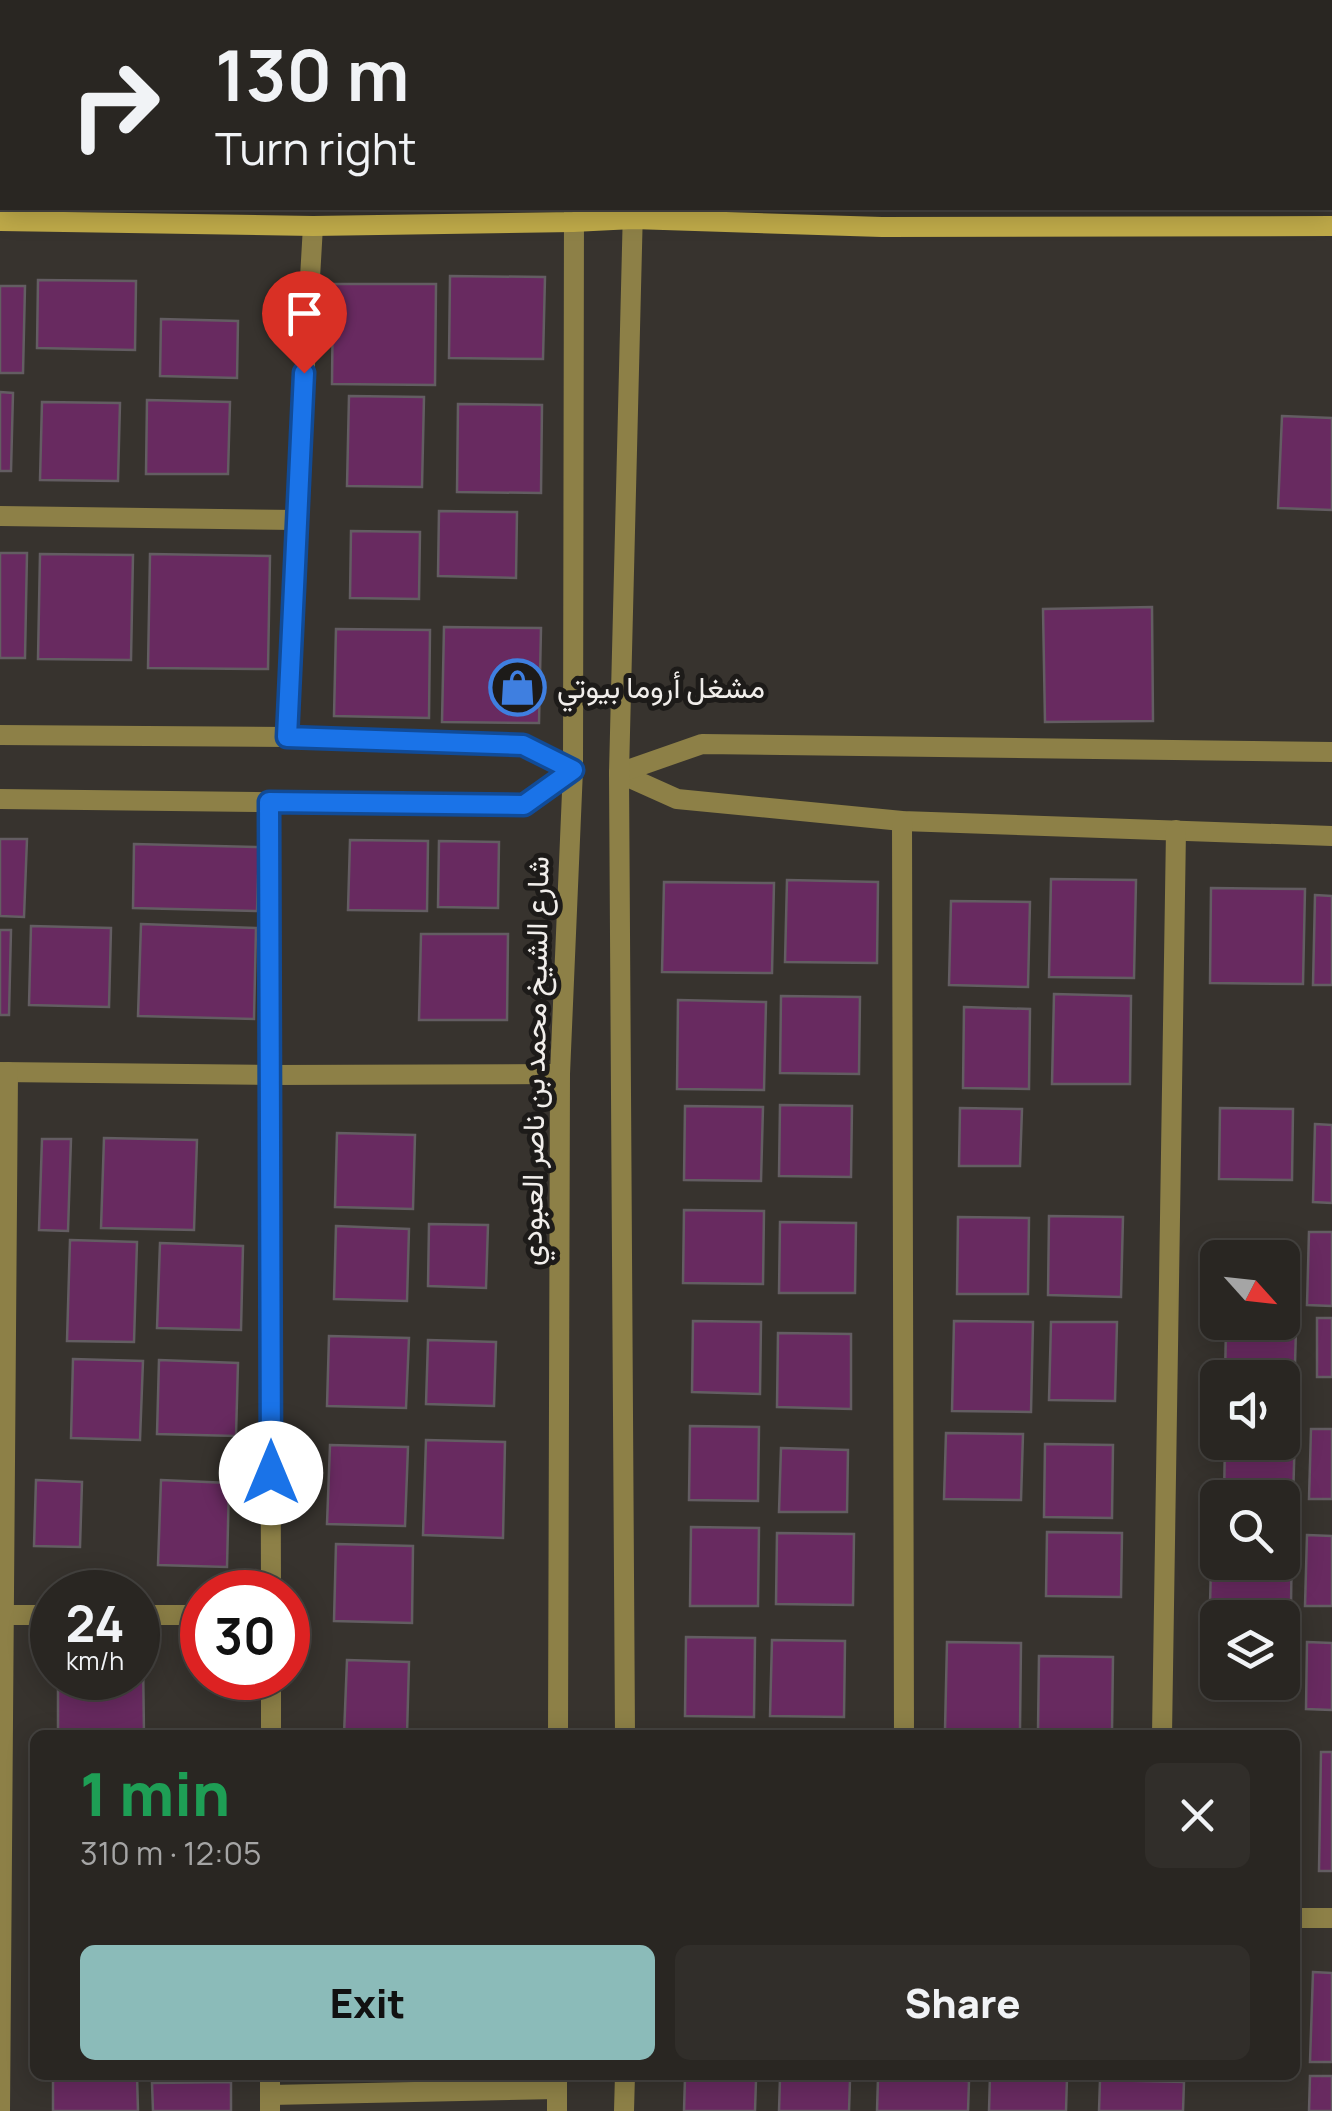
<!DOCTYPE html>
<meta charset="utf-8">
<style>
body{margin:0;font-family:Manrope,Vazirmatn,sans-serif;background:#312e2a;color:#f1f3f6;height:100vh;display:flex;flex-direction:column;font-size:38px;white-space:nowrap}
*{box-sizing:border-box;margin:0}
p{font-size:32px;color:#a5a5a5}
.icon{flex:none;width:55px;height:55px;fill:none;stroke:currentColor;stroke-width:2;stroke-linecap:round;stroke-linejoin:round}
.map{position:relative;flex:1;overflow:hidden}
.side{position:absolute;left:30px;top:1730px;width:1270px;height:350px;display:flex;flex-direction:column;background:#292622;border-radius:15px;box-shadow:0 5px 25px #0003,0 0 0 2px #454340}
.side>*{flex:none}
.hud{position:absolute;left:0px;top:0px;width:1332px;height:210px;box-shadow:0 5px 25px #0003,0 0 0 2px #454340;background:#292622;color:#f1f3f6;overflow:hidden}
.needle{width:65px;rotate:117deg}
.controls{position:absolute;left:1200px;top:1240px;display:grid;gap:20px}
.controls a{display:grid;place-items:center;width:100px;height:100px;border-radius:15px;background:#292622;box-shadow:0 5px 25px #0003,0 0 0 2px #454340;font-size:50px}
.speed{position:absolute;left:30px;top:1570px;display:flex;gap:20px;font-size:50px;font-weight:700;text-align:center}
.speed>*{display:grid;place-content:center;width:130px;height:130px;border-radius:50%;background:#292622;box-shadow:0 5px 25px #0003,0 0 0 2px #454340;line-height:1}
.speed small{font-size:25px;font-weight:400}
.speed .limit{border:15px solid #d22;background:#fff;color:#111}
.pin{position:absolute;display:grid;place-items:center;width:85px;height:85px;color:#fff;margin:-102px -42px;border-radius:50% 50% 50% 0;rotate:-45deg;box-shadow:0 0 10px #0007}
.pin .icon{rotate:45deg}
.me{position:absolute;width:110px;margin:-55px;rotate:0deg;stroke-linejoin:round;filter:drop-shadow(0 0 8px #0008)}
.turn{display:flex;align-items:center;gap:35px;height:210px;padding:0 50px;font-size:45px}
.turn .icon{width:130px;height:130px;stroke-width:2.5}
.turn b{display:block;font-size:70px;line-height:85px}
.round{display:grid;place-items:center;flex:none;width:105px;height:105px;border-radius:15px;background:#312e2a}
.overview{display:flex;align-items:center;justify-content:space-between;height:170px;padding:0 50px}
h1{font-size:60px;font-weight:800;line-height:75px;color:#1e9e55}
.action{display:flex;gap:20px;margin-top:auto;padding:20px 50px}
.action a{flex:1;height:115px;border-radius:15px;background:#8bbbb9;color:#111;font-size:40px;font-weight:800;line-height:115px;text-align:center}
.action a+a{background:#312e2a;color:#f1f3f6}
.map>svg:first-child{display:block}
.building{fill:#682a60;stroke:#635d62;stroke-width:2.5}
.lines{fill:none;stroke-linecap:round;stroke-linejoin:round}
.minor{stroke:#8d8047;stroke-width:20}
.tertiary{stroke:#8d8047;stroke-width:20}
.secondary{stroke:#bfaa49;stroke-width:20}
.route-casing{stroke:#114b97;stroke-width:25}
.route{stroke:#1a73e8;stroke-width:18}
.labels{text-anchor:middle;stroke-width:10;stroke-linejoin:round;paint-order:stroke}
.poi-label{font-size:30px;fill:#f1eeeb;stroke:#1d1b19;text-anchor:start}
.street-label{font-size:30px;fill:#f1eeeb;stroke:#1d1b19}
</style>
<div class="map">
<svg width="1332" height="2111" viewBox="0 0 1332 2111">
<rect width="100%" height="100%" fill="#37332e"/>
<g class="building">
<polygon points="0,0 58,0 58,2 2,2 2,96 0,96"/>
<rect x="84" y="0" width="155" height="2"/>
<rect x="262" y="0" width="148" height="2"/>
<polygon points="450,276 545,277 543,359 449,358"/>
<polygon points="38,280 136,281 135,350 37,348"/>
<polygon points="333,284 436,284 435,385 332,384"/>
<polygon points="0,286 25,286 23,373 0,373"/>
<polygon points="161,319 238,321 237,378 160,376"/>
<polygon points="0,392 13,393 11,471 0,471"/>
<polygon points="349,396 424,397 422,487 347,486"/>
<polygon points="147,400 230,402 228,474 146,474"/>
<polygon points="42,402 120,403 118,481 40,480"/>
<polygon points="458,404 542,405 541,493 457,492"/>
<polygon points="1282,416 1332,418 1332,510 1278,508"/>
<polygon points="439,511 517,512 516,578 438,576"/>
<polygon points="351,531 420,532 419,599 350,598"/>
<polygon points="0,553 27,553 25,658 0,658"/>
<polygon points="40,554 133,555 131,660 38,659"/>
<polygon points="150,554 270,556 268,669 148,668"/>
<polygon points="1152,607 1153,721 1045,722 1043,609"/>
<polygon points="444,627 541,628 539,723 442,722"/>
<polygon points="336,629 430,630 429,718 334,716"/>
<polygon points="0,839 27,839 24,917 0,916"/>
<polygon points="350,840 428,841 427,911 348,910"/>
<polygon points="439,841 499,842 498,908 438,907"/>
<polygon points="134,844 259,847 257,911 133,908"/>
<polygon points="1051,879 1136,880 1134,978 1049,977"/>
<polygon points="787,880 878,882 877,963 785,962"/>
<polygon points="664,882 774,883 772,973 662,972"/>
<polygon points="1211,888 1305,889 1303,984 1210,983"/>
<polygon points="1315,895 1332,896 1332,985 1313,985"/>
<polygon points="951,901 1030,902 1028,987 949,985"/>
<polygon points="141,924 256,928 254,1019 138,1016"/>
<polygon points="31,926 111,928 109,1007 29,1005"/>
<polygon points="0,930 11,930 9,1015 0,1015"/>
<polygon points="421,934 508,934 507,1020 419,1020"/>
<polygon points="1054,994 1131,996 1130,1084 1052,1084"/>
<polygon points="781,996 860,997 859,1074 780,1073"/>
<polygon points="678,1000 766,1002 764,1090 677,1089"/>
<polygon points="964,1007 1030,1009 1029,1089 963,1088"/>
<polygon points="780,1105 852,1106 851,1177 779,1176"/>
<polygon points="685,1106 763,1107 761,1181 684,1180"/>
<polygon points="960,1108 1022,1109 1020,1166 959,1166"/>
<polygon points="1220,1108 1293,1109 1292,1180 1219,1179"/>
<polygon points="1315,1124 1332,1125 1332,1203 1313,1202"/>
<polygon points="337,1133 415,1135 413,1209 335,1207"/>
<polygon points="104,1138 197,1140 194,1230 101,1228"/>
<polygon points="42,1139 71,1139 68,1231 39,1230"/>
<polygon points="684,1210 764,1211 763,1284 683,1283"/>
<polygon points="1049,1216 1123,1217 1121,1297 1048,1295"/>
<polygon points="958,1217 1029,1218 1028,1294 957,1294"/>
<polygon points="780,1222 856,1223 855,1293 779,1293"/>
<polygon points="429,1224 488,1225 486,1288 428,1286"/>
<polygon points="336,1226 409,1229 407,1301 334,1299"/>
<polygon points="1309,1232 1332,1232 1332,1306 1307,1305"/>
<polygon points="70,1240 137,1242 134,1342 67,1341"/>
<polygon points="160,1243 243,1246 241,1330 157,1328"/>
<rect x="1317" y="1318" width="15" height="59"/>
<polygon points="693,1321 761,1322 760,1394 692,1392"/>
<polygon points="954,1321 1033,1322 1031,1412 952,1411"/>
<polygon points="1051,1322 1117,1322 1115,1401 1049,1400"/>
<polygon points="1226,1328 1296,1329 1294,1400 1282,1400 1282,1378 1225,1378"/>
<polygon points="778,1333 851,1334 851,1409 777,1407"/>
<polygon points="329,1336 409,1338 406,1408 327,1406"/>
<polygon points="428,1340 496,1342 494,1406 426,1404"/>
<polygon points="73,1359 143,1361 140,1440 71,1438"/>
<polygon points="159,1360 238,1363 236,1436 157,1434"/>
<polygon points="690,1426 759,1427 758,1501 689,1500"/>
<polygon points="1311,1429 1332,1429 1332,1499 1309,1499"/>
<polygon points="1282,1430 1295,1430 1293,1501 1282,1501 1282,1498 1224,1498 1225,1442 1282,1442"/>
<polygon points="946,1433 1023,1434 1021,1500 944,1499"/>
<polygon points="426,1440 505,1442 503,1538 423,1535"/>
<polygon points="1045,1444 1113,1445 1112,1518 1044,1517"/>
<polygon points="330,1445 408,1447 405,1526 327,1524"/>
<polygon points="781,1448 848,1450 847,1512 779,1512"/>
<polygon points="36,1480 82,1482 80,1547 34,1546"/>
<polygon points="161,1480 229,1483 227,1567 158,1565"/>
<polygon points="691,1527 759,1528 758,1606 690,1606"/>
<polygon points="1212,1530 1218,1530 1218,1562 1282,1562 1282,1531 1292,1531 1291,1606 1210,1604"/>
<polygon points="1047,1532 1122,1533 1121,1597 1046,1596"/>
<polygon points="777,1533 854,1534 853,1605 776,1604"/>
<polygon points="1307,1535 1332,1536 1332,1606 1305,1606"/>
<polygon points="336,1544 413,1546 412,1623 334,1621"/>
<polygon points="686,1637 755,1638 754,1717 685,1716"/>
<polygon points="772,1640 845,1641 844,1717 770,1716"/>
<polygon points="1282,1641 1288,1641 1288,1693 1218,1692 1218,1682 1282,1682"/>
<polygon points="947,1642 1021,1643 1020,1730 945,1730"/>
<polygon points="1307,1642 1332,1643 1332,1710 1306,1709"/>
<polygon points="1039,1656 1113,1657 1112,1732 1038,1731"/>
<polygon points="138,1658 143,1658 144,1735 58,1735 58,1678 138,1678"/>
<polygon points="347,1660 409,1662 407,1735 344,1735"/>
<polygon points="1321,1752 1332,1752 1332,1871 1319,1871"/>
<polygon points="1313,1972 1332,1973 1332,2062 1310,2062"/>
<polygon points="53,2075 137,2075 138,2111 53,2111"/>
<polygon points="990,2075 1067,2078 1066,2111 989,2111"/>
<polygon points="1310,2076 1332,2076 1332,2111 1309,2111"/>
<polygon points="685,2078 756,2080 755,2111 684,2111"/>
<polygon points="780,2078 850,2080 849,2111 779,2111"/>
<polygon points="878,2078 969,2081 968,2111 877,2111"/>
<polygon points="1100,2080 1184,2082 1183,2111 1099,2111"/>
<polygon points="231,2082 231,2111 153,2111 152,2083"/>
</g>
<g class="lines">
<g class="minor">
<polyline points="1324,2 1325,0"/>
<polyline points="0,516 296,520"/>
<polyline points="0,735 287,737 523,745 573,769 525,805 0,799"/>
<polyline points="287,737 296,520 313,226"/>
<polyline points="619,773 677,799 902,821 1332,836"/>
<polyline points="619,773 702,744 1332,752"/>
<polyline points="269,802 271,1592"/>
<polyline points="902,821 904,1735"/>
<polyline points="0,1072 271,1075 560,1074"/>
<polyline points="0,1615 52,1615"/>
<polyline points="138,1615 202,1615"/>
<polyline points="271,1735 271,1678"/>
<polyline points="1162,1735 1176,830"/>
<polyline points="1295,1918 1332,1918"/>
<polyline points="270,2095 557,2089"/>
<polyline points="0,2111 8,1072"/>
<polyline points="270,2111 270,2075"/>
</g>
<g class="tertiary">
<polyline points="580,2 580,0"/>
<polyline points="637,2 637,0"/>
<polyline points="558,1735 560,1074 573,769 574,208"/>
<polyline points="625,1735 619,773 633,208"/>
<polyline points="557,2111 557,2075"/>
<polyline points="624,2111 625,2075"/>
</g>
<g class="secondary">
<polyline points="1330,148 1332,148"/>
<polyline points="0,158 2,158"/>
<polyline points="0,221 313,226 573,222 633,219 882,227 1332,226"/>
</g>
</g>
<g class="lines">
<defs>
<polyline id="route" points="271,1473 269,802 524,805 573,770 523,745 287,737 304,373"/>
</defs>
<use href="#route" class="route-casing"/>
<use href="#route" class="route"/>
</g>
<defs>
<symbol id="shop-ring" viewBox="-11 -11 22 22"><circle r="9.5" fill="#1d1b19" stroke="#3f7fe0" stroke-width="1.5"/><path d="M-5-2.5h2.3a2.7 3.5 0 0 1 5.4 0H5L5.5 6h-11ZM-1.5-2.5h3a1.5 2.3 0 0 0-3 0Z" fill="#3f7fe0"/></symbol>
</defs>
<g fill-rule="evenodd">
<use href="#shop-ring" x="486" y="656" width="63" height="63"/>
</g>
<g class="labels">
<g class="poi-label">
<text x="557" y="698">مشغل أروما بيوتي</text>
</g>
<g class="street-label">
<text transform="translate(535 1061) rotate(-89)" y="10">شارع الشيخ محمد بن ناصر العبودي</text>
</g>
</g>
</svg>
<div class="controls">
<a><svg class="needle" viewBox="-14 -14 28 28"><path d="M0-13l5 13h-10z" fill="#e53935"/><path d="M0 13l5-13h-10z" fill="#a5a5a5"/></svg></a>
<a><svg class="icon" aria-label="sound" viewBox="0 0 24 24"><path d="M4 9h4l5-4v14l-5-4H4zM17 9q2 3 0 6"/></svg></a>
<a><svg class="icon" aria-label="search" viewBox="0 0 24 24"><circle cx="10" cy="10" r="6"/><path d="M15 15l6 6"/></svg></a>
<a><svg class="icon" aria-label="layers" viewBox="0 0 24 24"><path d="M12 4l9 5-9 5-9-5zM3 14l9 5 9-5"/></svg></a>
</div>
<div class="speed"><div>24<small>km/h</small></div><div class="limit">30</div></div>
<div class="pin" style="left:304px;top:373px;background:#d93025"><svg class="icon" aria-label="arrive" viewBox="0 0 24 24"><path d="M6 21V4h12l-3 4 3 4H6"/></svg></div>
<svg class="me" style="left:271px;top:1473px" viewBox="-20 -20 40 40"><circle r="19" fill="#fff"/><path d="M0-13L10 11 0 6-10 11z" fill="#1a73e8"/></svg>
<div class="hud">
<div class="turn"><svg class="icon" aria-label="right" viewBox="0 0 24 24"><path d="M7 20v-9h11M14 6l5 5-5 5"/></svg><div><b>130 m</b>Turn right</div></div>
</div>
<section class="side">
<div class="overview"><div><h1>1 min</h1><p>310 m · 12:05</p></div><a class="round"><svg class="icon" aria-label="close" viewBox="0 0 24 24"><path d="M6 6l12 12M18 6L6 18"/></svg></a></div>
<div class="action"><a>Exit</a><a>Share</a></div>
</section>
</div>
